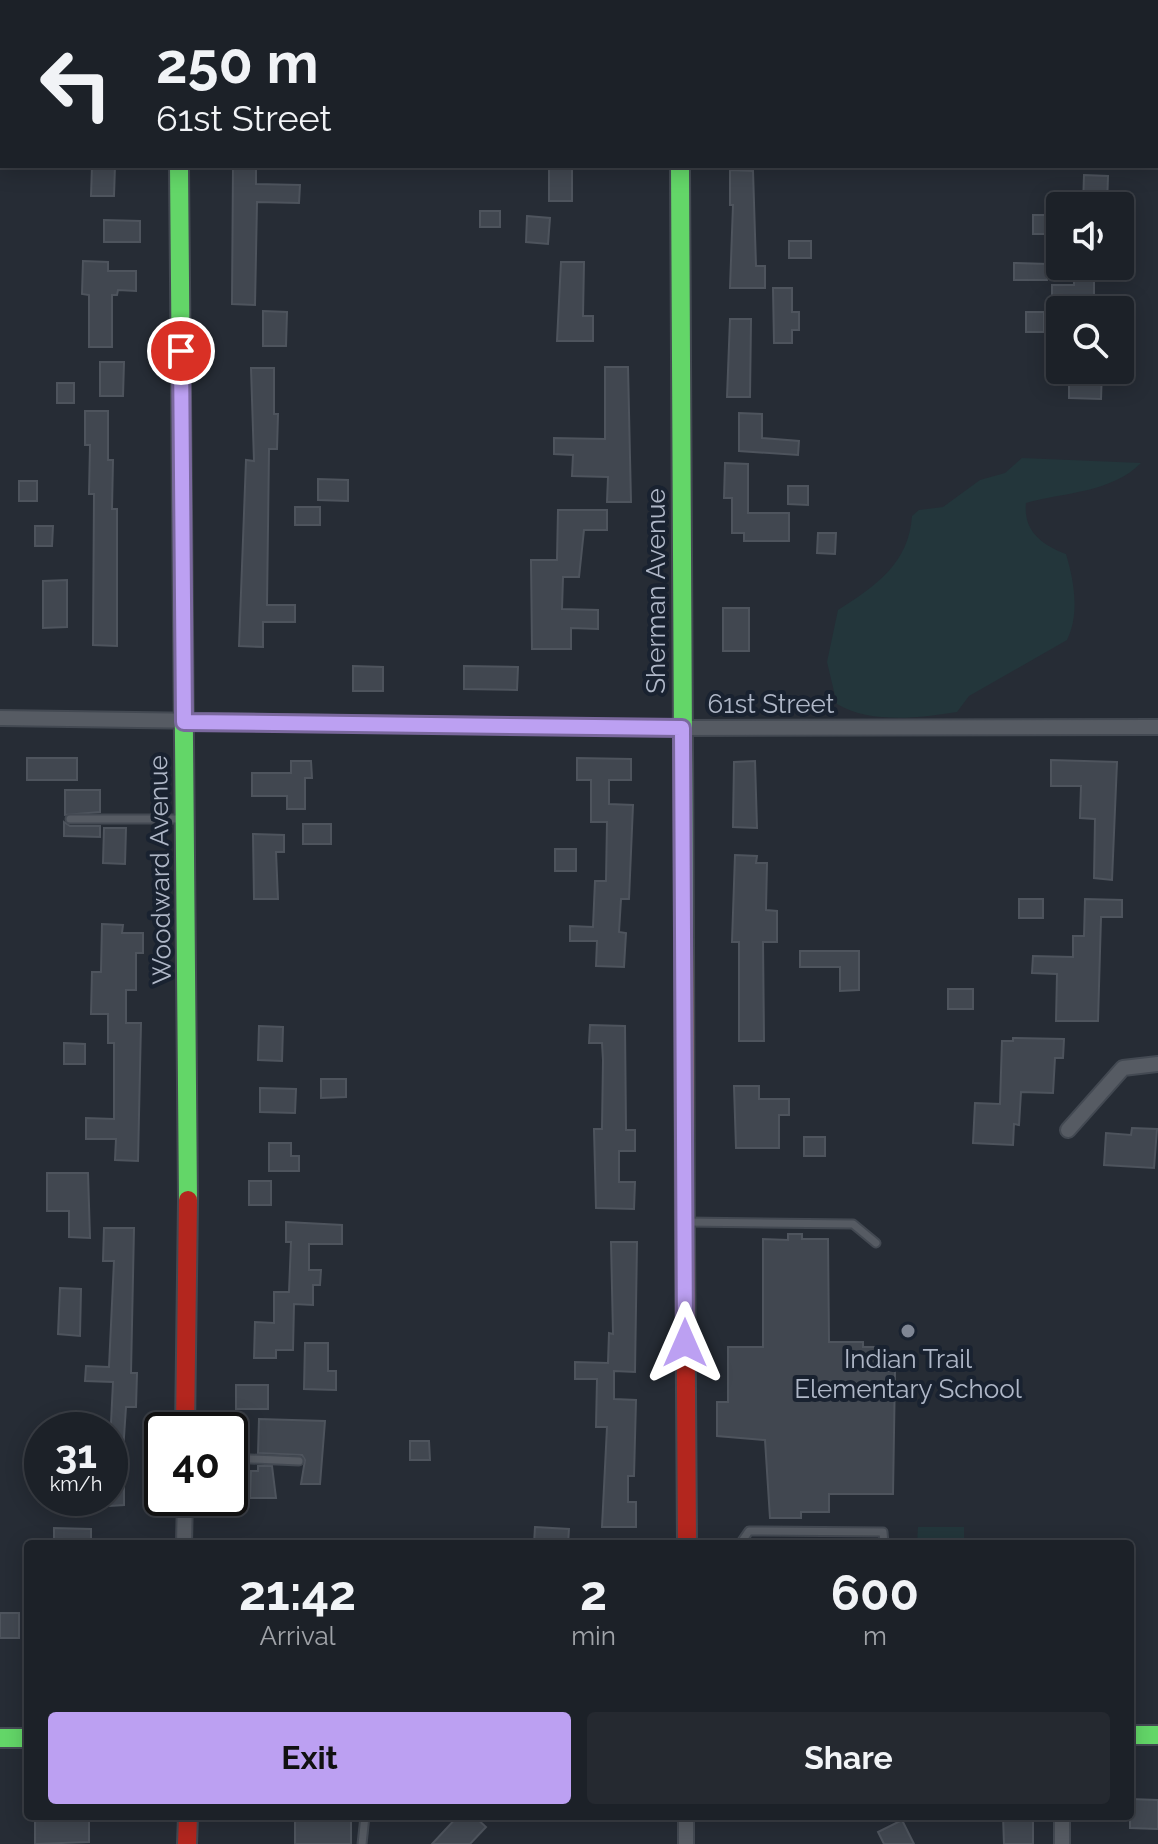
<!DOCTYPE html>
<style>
body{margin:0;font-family:Raleway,sans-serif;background:#252930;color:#f1f3f6;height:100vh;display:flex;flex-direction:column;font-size:30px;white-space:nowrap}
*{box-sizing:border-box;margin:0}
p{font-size:26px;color:#a0a3a8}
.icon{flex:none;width:44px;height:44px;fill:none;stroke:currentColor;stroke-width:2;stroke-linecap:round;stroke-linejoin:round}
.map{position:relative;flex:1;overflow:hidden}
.sheet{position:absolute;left:24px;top:1540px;width:1110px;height:280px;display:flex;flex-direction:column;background:#1c2128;border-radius:8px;box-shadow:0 4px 20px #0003,0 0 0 2px #3a3e45}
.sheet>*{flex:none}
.guide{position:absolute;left:0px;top:0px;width:1158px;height:168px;box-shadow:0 4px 20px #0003,0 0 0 2px #3a3e45;background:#1c2128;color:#f1f3f6;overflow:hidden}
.tools{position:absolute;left:1046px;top:192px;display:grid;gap:16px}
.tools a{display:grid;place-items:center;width:88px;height:88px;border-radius:8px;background:#1c2128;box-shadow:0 4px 20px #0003,0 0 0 2px #3a3e45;font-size:40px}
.speed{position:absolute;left:24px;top:1412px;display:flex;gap:16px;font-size:40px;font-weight:700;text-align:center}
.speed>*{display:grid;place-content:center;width:104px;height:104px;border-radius:50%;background:#1c2128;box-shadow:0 4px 20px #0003,0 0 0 2px #3a3e45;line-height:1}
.speed small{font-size:20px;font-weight:400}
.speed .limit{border:4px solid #111;border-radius:12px;background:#fff;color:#111}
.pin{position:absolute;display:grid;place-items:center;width:68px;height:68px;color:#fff;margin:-34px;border:4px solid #fff;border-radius:50%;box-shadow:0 2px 8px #0007}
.me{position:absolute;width:88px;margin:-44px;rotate:0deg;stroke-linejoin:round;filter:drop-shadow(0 0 6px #0008)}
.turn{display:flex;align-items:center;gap:28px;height:168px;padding:0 24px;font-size:36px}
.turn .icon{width:104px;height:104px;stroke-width:2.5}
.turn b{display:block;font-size:56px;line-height:68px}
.eta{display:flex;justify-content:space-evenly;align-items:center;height:136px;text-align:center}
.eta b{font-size:48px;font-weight:700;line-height:56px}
.primary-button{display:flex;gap:16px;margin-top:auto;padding:16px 24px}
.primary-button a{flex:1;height:92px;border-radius:8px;background:#bca0f2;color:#111;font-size:32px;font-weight:700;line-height:92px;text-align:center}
.primary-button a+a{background:#252930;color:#f1f3f6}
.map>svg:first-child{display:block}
.green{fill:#23363b}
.building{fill:#414750;stroke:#4e545d;stroke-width:2}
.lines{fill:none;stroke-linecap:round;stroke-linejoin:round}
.lane-casing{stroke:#434952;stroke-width:11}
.street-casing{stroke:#434952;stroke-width:18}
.fast-casing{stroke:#434952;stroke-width:22}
.slow-casing{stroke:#434952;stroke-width:22}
.jam-casing{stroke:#434952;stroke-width:22}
.lane{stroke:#565b63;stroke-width:7}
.street{stroke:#565b63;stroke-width:14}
.fast{stroke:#63d668;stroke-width:18}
.slow{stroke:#ff974d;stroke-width:18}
.jam{stroke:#b3261e;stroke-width:18}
.route-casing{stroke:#7a689d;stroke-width:20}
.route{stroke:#bca0f2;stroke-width:14}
.poi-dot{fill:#7f8694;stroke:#192230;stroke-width:3}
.labels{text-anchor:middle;stroke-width:8;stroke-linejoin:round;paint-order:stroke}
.street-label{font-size:26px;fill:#afb7c7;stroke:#192230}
.poi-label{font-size:26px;fill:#afb7c7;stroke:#192230}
</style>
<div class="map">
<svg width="1158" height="1844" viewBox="0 0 1158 1844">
<rect width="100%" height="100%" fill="#262c35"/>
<g class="green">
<path d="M1022,458L1141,463C1111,493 1065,492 1026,503C1023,531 1042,545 1066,554C1074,581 1080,614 1067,640L969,696L957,712C920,718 870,724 837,704L827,662L838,610C876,586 909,563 912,516L919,510L943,507L980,480L1005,473Z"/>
<polygon points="918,1527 964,1527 964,1544 917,1544"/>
</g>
<g class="building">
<polygon points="92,166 115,166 114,196 91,196"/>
<polygon points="233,166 256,166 256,184 300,185 299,203 257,202 255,305 232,304"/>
<rect x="549" y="167" width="23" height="34"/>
<polygon points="730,170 753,171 756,266 765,266 765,288 730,288 733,205 730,205"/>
<polygon points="1084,175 1108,176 1107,206 1083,206"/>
<rect x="480" y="211" width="20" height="16"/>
<rect x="1033" y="215" width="27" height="19"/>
<polygon points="527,216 550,218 548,244 526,242"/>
<polygon points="104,220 140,221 140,242 104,242"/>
<rect x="789" y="241" width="22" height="17"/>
<polygon points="83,261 108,262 108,271 136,271 136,291 118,290 117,295 112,295 112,347 89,347 89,295 82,294"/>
<polygon points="561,262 584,262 583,316 593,316 593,341 557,341"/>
<polygon points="1014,263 1048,264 1047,280 1014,280"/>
<polygon points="1074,268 1094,268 1094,301 1052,300 1052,285 1074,285"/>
<polygon points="773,288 792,288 792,312 799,312 799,330 792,330 792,343 774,343"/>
<polygon points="263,311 287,312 286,346 263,346"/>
<rect x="1026" y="312" width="18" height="20"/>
<polygon points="730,319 751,319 750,397 727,397"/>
<polygon points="100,362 124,362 123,396 100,396"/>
<polygon points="605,367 628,367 631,502 607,502 608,477 572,476 573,455 554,454 554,438 605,439"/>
<polygon points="251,368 274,368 274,414 278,414 277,449 269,449 267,605 295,605 295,622 263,622 263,647 239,646 246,460 254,461"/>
<polygon points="1078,370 1102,370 1101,399 1069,398 1069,378 1078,378"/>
<rect x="57" y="383" width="17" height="20"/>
<polygon points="85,411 108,411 108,460 113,460 112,509 117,509 117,646 93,645 94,494 89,494 90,445 85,445"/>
<polygon points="739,413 762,414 762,438 799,441 798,455 739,451"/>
<polygon points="725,463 748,464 748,513 789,513 789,541 744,541 744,533 732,533 732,498 724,498"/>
<polygon points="318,479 348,480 348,501 318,500"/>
<rect x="19" y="481" width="18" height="20"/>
<polygon points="788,486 808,486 808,505 788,504"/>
<rect x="295" y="507" width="25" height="18"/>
<polygon points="558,510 607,510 607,530 584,530 579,577 563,577 562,609 598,610 598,629 571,628 571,649 532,649 531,560 557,560"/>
<polygon points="35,526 53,526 52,546 35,546"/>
<polygon points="818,533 836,533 835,554 817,553"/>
<polygon points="67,580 67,627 43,628 43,581"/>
<rect x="723" y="608" width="26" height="43"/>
<polygon points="353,666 383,667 383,691 353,691"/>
<polygon points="464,666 518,667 517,690 464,689"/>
<rect x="27" y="758" width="50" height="22"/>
<polygon points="577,758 631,759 631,780 609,780 609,804 633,805 629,899 621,899 619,932 626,933 624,967 596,966 597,941 570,941 570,926 593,927 595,881 606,881 607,822 591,822 591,780 577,780"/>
<polygon points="1051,760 1117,762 1112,880 1094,878 1095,819 1080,818 1081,786 1051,786"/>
<polygon points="291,761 311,761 312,778 305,778 305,809 287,809 287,796 252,796 252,773 291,773"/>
<polygon points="755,761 757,828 733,827 734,762"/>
<polygon points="65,790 100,790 100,812 65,815"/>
<polygon points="64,822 70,826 100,826 100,837 64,836"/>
<rect x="303" y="824" width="28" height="20"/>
<polygon points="104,828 126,828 125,864 103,863"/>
<polygon points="253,834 284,835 284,852 276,852 278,899 254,899"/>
<rect x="555" y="849" width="21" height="22"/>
<polygon points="735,855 757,856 756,863 767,863 766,910 777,911 777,942 763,942 764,1041 739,1041 739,942 732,942"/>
<rect x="1019" y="899" width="24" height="19"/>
<polygon points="1085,899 1122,900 1122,917 1101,917 1098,1021 1056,1021 1057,974 1032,973 1033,956 1073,957 1073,936 1084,936"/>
<polygon points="102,924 123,925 122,933 143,933 143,953 136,953 136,990 126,990 126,1023 141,1023 138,1161 115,1160 116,1139 86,1139 86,1118 114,1119 114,1043 108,1043 108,1014 91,1014 92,972 101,972"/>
<polygon points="800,951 859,951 859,990 840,991 840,967 800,967"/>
<rect x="948" y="989" width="25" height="20"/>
<polygon points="590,1025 625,1026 626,1130 635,1130 635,1151 619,1151 619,1182 635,1182 634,1209 596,1208 594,1129 602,1129 603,1060 602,1043 589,1043"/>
<polygon points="259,1026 283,1027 282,1061 258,1060"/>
<polygon points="1013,1038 1064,1039 1063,1058 1055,1058 1053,1093 1021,1092 1019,1125 1014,1124 1013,1145 973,1143 975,1103 1000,1104 1002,1041 1013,1041"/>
<polygon points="64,1043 85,1044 85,1064 64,1064"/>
<polygon points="321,1079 346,1079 346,1097 321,1098"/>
<polygon points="734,1086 759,1086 759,1099 789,1099 789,1115 779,1115 779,1148 736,1148"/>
<polygon points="260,1088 296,1089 295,1113 260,1112"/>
<polygon points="1132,1128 1157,1129 1154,1168 1104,1165 1106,1133 1131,1135"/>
<rect x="804" y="1137" width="21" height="19"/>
<polygon points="269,1143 291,1143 291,1156 299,1156 299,1171 269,1171"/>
<polygon points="47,1173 88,1173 90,1238 69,1237 69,1211 47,1211"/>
<rect x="249" y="1181" width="22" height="24"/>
<polygon points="286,1222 342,1225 342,1244 309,1244 309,1270 321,1270 320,1285 313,1285 313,1305 294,1304 293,1350 276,1350 276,1358 254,1358 255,1322 274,1323 274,1292 289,1292 291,1242 286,1242"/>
<polygon points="104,1228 134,1228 131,1373 137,1373 136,1407 126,1407 123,1452 113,1451 110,1444 113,1382 85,1381 86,1366 109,1367 114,1261 103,1261"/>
<polygon points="788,1234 802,1234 802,1239 828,1239 829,1342 863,1342 863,1347 884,1347 885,1371 895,1371 893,1494 829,1494 829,1512 801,1512 801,1518 770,1518 765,1440 717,1436 717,1402 728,1402 728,1347 763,1347 763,1239 788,1240"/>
<polygon points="611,1242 637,1242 635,1372 614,1371 614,1399 636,1400 634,1476 628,1476 628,1502 636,1502 636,1527 602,1527 607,1427 596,1427 597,1379 575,1379 575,1362 608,1363 609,1333 613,1334"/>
<polygon points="60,1288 81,1289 80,1336 58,1334"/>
<polygon points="305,1343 328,1343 328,1371 336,1371 336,1390 304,1389"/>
<rect x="236" y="1385" width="32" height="24"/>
<polygon points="259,1419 325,1421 320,1484 301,1484 305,1460 302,1455 258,1453"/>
<polygon points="410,1441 429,1441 430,1460 410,1460"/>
<polygon points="258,1466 272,1466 276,1498 250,1498 251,1471 258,1471"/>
<polygon points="110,1478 124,1478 124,1505 110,1506"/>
<polygon points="535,1527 569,1529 568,1544 534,1544"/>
<polygon points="54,1528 91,1529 91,1544 54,1544"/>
<rect x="0" y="1613" width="19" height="25"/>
<polygon points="1130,1799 1158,1800 1158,1829 1130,1828"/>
<polygon points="35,1816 89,1816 89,1842 35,1844"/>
<polygon points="300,1816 351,1817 351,1844 295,1844 295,1821"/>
<polygon points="458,1816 474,1816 486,1827 470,1844 432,1844"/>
<polygon points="1003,1816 1033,1816 1033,1844 1004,1844"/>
<polygon points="902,1820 914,1844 884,1844 878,1832"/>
</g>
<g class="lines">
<defs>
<g id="lane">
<polyline points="70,819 183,819"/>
<polyline points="687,1222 853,1224 876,1243"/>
<polyline points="230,1458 299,1461"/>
<polyline points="740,1544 749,1531 883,1532 884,1544"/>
<polyline points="362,1844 365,1816"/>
</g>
<g id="street">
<polyline points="178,0 178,2"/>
<polyline points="679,0 679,2"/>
<polyline points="0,718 682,728 1158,727"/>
<polyline points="1068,1130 1123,1068 1158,1064"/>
<polyline points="184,1544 185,1498"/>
<polyline points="686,1816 686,1844"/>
<polyline points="1062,1816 1062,1844"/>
</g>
<g id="fast">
<polyline points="179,166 188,1200"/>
<polyline points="680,166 684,942"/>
<polyline points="1130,1735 1158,1735"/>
<polyline points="0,1738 28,1738"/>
</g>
<polyline id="slow" points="684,942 685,1239"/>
<g id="jam">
<polyline points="685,1239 687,1544"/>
<polyline points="185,1430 188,1200"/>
<polyline points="187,1844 188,1816"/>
</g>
</defs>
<use href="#lane" class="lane-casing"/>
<use href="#street" class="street-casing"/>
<use href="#fast" class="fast-casing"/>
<use href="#slow" class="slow-casing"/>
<use href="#jam" class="jam-casing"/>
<use href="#lane" class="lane"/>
<use href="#street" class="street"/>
<use href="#fast" class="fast"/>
<use href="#slow" class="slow"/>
<use href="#jam" class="jam"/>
</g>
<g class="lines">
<defs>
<polyline id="route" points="181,351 184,722 682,728 685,1343"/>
</defs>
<use href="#route" class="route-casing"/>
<use href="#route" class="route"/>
</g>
<circle class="poi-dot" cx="908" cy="1331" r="8"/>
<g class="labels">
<g class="street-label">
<text transform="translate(656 591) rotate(-90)" y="9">Sherman Avenue</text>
<text x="771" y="713">61st Street</text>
<text transform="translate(160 870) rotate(-91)" y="9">Woodward Avenue</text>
</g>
<g class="poi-label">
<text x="908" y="1368">Indian Trail<tspan x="908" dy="30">Elementary School</tspan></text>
</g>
</g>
</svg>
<div class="tools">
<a><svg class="icon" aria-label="sound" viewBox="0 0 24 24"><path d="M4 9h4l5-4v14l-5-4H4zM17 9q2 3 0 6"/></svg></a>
<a><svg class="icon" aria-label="search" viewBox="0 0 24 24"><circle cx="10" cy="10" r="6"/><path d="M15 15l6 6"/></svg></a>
</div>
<div class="speed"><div>31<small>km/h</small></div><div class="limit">40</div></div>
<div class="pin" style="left:181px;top:351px;background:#d93025"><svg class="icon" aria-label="arrive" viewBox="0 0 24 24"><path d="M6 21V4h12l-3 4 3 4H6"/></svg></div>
<svg class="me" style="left:685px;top:1343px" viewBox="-20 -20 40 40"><path d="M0-17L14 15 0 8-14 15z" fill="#bca0f2" stroke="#fff" stroke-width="4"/></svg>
<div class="guide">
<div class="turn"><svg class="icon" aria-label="left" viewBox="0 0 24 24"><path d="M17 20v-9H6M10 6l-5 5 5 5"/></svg><div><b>250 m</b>61st Street</div></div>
</div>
<section class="sheet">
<div class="eta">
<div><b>21:42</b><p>Arrival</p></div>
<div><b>2</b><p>min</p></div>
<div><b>600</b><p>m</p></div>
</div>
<div class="primary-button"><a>Exit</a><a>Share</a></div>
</section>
</div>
